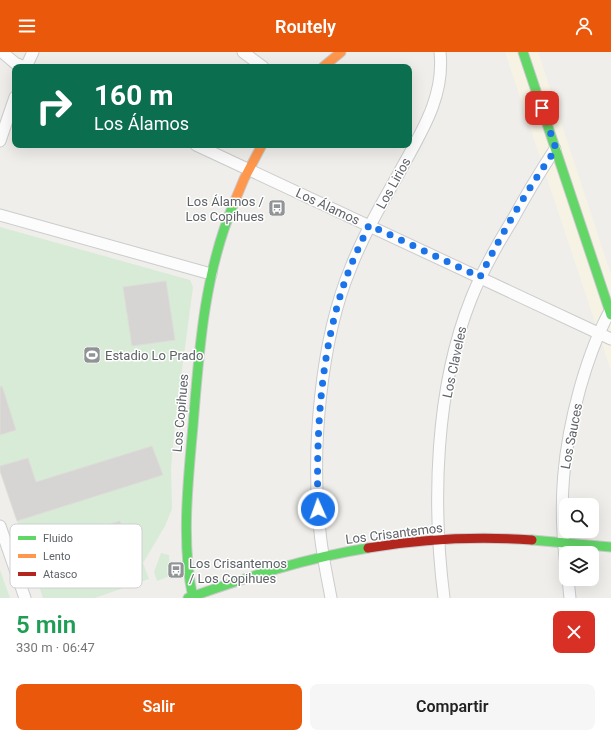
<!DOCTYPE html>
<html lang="es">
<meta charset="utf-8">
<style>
body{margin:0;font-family:Roboto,sans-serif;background:#f6f6f6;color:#222;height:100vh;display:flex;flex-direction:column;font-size:15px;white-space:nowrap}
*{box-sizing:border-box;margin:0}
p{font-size:13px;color:#767676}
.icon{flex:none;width:22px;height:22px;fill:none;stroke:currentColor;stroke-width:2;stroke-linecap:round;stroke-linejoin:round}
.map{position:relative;height:546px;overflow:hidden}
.details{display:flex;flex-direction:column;background:#fff;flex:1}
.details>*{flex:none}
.hud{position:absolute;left:12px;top:12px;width:400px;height:84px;border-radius:8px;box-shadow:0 4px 16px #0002;background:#0b6e4f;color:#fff;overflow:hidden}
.buttons{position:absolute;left:559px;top:446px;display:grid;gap:8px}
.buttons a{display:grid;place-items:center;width:40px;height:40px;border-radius:8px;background:#fff;box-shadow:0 4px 16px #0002;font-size:20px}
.pin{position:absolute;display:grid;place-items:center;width:34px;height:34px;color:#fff;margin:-17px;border-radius:8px;box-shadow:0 2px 6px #0006}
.me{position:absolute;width:44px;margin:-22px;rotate:358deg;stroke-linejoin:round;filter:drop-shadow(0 0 3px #0008)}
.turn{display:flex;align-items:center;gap:14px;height:84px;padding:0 16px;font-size:18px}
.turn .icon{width:52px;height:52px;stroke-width:2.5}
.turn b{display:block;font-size:28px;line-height:34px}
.round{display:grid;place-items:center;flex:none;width:42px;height:42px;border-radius:8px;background:#f6f6f6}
.headline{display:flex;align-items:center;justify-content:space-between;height:68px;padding:0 16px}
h1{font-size:24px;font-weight:600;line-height:30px;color:#1e9e55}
.primary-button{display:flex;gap:8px;margin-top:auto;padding:8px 16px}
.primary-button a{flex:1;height:46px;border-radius:8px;background:#ea580c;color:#fff;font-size:16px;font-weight:600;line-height:46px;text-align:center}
.primary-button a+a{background:#f6f6f6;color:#222}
header{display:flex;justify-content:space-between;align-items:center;height:52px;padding:0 16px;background:#ea580c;color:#fff;font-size:18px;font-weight:600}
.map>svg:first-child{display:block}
.commercial{fill:#f7f3e4}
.green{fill:#d8ebd6}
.building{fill:#d6d5d3;stroke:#deddd9}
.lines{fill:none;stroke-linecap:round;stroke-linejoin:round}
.street-casing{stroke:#cbcccc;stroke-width:13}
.fast-casing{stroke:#cacacb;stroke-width:11}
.slow-casing{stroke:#cacacb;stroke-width:11}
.jam-casing{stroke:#cacacb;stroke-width:11}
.street{stroke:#fdfcfc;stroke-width:11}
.fast{stroke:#63d668;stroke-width:9}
.slow{stroke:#ff974d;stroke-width:9}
.jam{stroke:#b3261e;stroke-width:9}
.route{stroke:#1a73e8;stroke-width:7;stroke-dasharray:0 12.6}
.labels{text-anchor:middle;stroke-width:3;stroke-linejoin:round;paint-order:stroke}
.street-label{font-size:13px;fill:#5f6368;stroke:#fff}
.poi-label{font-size:13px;fill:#5f6368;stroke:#fff;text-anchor:start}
.key{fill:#fff;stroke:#cfd0d2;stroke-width:1}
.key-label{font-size:11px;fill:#5f6368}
</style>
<header><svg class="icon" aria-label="menu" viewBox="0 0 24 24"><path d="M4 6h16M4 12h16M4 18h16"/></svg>Routely<svg class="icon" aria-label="person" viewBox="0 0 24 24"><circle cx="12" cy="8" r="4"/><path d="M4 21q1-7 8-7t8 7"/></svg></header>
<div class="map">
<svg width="611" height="546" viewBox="0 0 611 546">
<rect width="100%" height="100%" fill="#efeeea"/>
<polygon class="commercial" points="505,0 538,0 611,223 611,318"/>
<g class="green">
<polygon points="0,175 190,228 193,235 175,370 171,417 172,457 165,474 143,511 149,527 95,546 43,546 0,418"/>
<polygon points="161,501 169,503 170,524 157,529 154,520"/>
<polygon points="0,518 10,546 0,546"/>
</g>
<g class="building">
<polygon points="166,229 175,288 132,294 123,235"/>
<polygon points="2,334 16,378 0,383 0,335"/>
<polygon points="152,394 163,423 17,469 0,419 0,414 28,406 36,430"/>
<polygon points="120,469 134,511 70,533 55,490"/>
</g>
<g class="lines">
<defs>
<g id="street">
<polyline points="2,0 15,11 24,15"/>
<polyline points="243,0 263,15"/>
<polyline points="26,15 33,0"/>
<polyline points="0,89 15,45"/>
<polyline points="196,93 611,287"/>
<polyline points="0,163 211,222"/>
<polyline points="0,474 25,546"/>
<path d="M566,514C558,451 563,397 580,336C588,308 597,282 611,257"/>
<polyline points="568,527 570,546"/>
<path d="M331,546C327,524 322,502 320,480C311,400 320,289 351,215C364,182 382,151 399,121C420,82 445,46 440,0"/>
<path d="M444,546C432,451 435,337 471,247C482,219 497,193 513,167C526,143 540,120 555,97"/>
</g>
<g id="fast">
<polyline points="523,0 611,263"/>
<polyline points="532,488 611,495"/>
<path d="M188,546C247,525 306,506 368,496"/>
<path d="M193,546C181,492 188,429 193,374C199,299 204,221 234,151"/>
</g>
<g id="slow">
<polyline points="323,15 341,0"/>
<polyline points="234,151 244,127 262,93"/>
</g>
<path id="jam" d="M368,496C422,487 477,484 532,488"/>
</defs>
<use href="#street" class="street-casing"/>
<use href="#fast" class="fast-casing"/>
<use href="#slow" class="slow-casing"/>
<use href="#jam" class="jam-casing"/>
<use href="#street" class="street"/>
<use href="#fast" class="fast"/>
<use href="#slow" class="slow"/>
<use href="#jam" class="jam"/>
</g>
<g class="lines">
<path class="route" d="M318,457C316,383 320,305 343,235C350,213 360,193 369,173L480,225C502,181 527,138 556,97L542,56"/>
</g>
<defs>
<symbol id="bus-square" viewBox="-11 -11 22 22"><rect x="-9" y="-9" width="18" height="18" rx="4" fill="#919496" stroke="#fff"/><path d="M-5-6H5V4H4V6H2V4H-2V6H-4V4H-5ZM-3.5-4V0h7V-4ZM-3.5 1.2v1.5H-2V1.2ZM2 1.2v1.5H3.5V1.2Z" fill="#fff"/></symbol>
<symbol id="stadium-square" viewBox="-11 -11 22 22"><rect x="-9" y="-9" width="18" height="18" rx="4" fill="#919496" stroke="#fff"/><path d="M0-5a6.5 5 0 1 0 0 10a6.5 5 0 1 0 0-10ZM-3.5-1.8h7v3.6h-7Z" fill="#fff"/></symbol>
</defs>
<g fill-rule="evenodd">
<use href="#bus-square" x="267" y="146" width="20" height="20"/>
<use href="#stadium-square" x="82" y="293" width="20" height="20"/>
<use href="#bus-square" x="166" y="508" width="20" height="20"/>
</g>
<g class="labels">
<g class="street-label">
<text transform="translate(393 131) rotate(-61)" y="5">Los Lirios</text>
<text transform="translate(328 154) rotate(25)" y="5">Los Álamos</text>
<text transform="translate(454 310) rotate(-78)" y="5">Los Claveles</text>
<text transform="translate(180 361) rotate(-85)" y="5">Los Copihues</text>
<text transform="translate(571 384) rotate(-79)" y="5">Los Sauces</text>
<text transform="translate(394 481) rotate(-7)" y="5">Los Crisantemos</text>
</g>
<g class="poi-label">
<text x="264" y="154" text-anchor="end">Los Álamos /<tspan x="264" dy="15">Los Copihues</tspan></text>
<text x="105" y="308">Estadio Lo Prado</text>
<text x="189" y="516">Los Crisantemos<tspan x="189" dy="15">/ Los Copihues</tspan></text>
</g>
</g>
<rect x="10" y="472" width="132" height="64" rx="6" class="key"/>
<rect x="18" y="484" width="18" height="4" fill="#63d668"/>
<rect x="18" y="502" width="18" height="4" fill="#ff974d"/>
<rect x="18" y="520" width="18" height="4" fill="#b3261e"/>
<g class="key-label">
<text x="43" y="490">Fluido</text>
<text x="43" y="508">Lento</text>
<text x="43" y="526">Atasco</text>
</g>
</svg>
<div class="buttons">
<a><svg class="icon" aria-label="search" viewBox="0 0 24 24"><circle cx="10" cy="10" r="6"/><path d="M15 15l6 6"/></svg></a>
<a><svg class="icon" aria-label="layers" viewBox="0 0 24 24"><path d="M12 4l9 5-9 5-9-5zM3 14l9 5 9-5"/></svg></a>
</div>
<div class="pin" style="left:542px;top:56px;background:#d93025"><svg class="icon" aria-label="arrive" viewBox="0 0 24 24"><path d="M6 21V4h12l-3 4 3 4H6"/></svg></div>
<svg class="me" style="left:318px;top:457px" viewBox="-20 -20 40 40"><circle r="17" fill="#1a73e8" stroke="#fff" stroke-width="3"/><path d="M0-11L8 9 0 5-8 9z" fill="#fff"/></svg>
<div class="hud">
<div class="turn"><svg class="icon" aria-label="right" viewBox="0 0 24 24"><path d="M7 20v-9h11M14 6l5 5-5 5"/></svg><div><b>160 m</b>Los Álamos</div></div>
</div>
</div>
<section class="details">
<div class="headline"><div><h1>5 min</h1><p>330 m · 06:47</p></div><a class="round" style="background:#d93025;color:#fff"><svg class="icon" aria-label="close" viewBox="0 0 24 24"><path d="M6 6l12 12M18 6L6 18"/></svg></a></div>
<div class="primary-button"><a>Salir</a><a>Compartir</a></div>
</section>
